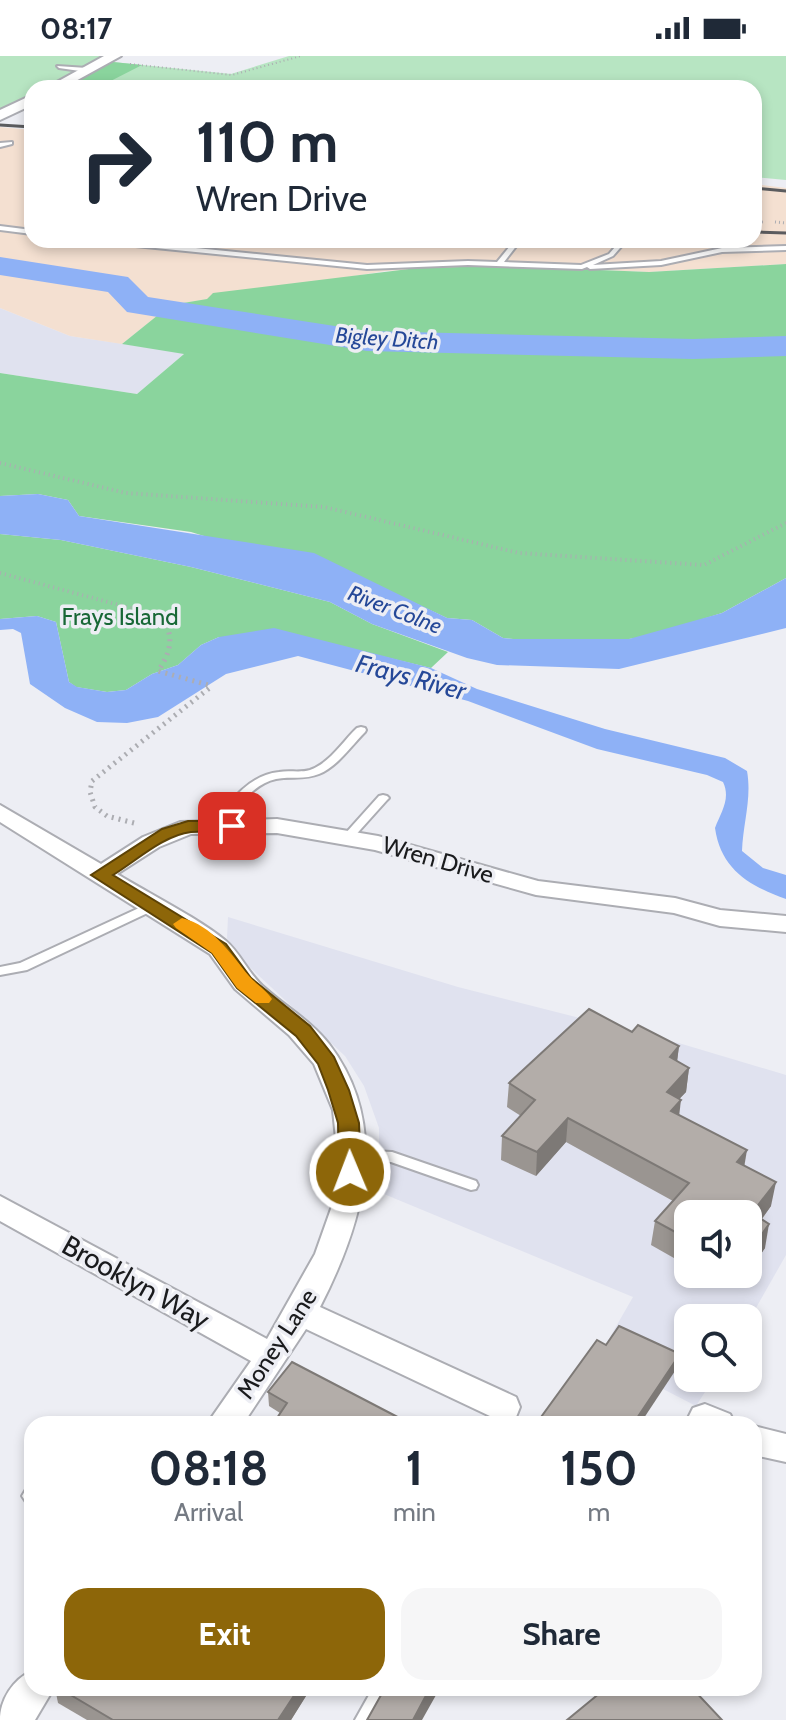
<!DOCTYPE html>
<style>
body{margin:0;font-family:Cabin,sans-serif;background:#f6f6f7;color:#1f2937;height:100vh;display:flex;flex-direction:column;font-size:30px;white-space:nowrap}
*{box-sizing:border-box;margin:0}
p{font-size:26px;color:#747a83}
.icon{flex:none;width:44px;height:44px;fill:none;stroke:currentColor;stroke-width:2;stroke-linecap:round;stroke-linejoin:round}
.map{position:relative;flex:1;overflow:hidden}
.side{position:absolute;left:24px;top:1360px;width:738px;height:280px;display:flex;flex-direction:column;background:#fff;border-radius:24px;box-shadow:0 4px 12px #0003}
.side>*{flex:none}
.guide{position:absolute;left:24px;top:24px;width:738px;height:168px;border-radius:24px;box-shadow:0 4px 12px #0003;background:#fff;color:#1f2937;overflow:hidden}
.buttons{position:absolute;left:674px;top:1144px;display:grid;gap:16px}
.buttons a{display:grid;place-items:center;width:88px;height:88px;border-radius:16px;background:#fff;box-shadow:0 4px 12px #0003;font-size:40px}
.pin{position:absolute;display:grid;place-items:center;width:68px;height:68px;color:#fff;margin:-34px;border-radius:16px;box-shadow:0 4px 12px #0006}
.me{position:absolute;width:88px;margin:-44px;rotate:359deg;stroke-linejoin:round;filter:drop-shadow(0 0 6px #0008)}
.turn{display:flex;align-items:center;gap:28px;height:168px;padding:0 40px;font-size:36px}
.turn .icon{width:104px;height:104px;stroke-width:2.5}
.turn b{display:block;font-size:56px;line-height:68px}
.eta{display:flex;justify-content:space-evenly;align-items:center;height:136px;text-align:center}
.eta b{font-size:48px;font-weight:800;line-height:56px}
.action{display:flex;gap:16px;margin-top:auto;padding:16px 40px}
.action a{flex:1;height:92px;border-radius:24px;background:#8d6609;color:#fff;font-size:32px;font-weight:800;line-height:92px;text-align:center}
.action a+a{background:#f6f6f7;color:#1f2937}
.status{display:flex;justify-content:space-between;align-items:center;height:56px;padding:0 40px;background:#fff;direction:ltr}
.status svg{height:22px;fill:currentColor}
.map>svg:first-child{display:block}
.built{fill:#e0e2ef;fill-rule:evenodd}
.industrial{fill:#f4e0d1}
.green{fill:#b7e5c2}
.forest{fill:#8ad49d}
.water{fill:#8eb1f6}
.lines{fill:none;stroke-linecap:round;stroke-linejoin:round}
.river{fill:#8eb1f6;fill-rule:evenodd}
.lane-casing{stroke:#acadb3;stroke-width:4}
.street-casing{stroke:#acadb3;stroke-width:4}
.secondary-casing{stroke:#acadb3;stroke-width:4}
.path-far3{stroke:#acadb2;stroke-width:2;stroke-dasharray:1 3;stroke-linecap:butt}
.path-far2{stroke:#acadb2;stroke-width:3;stroke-dasharray:1 3;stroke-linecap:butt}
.path-far1{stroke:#acadb2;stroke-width:4;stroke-dasharray:1 4;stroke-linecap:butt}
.path{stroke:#acadb2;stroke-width:5;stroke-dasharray:2 5;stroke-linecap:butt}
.lane{fill:#fff;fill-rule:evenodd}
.street{fill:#fff;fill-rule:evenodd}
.secondary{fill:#fff;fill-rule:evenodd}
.rail{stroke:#5b5c5f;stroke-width:3}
.wall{fill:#9a9591}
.shaded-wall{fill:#7d7976}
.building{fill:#b3ada9;stroke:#7d7976;stroke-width:2}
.route{fill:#8d6609;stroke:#5c4206;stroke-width:2}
.slow{fill:#f59e0b}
.labels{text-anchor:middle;stroke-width:7;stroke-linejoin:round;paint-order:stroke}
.far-water-label{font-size:22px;font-style:italic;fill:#254898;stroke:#edeef4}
.park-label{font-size:24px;fill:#186836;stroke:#edeef4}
.street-label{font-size:24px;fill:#1a1b1d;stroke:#edeef4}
.water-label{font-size:26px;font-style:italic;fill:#254898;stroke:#edeef4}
.near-street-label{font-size:28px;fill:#1a1b1d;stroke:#edeef4}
</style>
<div class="status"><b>08:17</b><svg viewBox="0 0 49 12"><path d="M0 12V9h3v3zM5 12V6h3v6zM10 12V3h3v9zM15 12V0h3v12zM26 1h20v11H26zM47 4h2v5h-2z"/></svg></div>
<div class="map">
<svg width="786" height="1664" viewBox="0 0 786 1664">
<rect width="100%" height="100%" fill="#edeef4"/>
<g class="built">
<polygon points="0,252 70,280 185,297 137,338 0,317"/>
<path d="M228,861L458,931L682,988L786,1019V1199L748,1266V1262H688V1322H714L696,1350L599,1300L633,1241L379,1136V1072L364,1030L345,1000L241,903L227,882ZM688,1158H748V1218H688Z"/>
</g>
<polygon class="industrial" points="0,71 32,74 32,184 754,184 754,128 786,132 786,208 649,216 503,210 386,215 171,249 122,288 70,280 0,252"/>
<g class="green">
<polygon points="0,0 108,0 45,32 32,32 32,38 0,54"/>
<polygon points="289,0 786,0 786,124 754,121 754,32 64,32 113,6 231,18"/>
</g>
<g class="forest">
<polygon points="113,6 142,9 97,32 64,32"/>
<polygon points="786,208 786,288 693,291 371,283 171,249 207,243 213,237 417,212 503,210 649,216"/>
<polygon points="163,255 364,286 694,295 786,292 786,522 722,557 649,580 629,583 513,583 503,582 472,564 447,562 400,540 191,476 79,460 68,444 38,438 0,440 0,317 137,338 184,298 122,288"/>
<polygon points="0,478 61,484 191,511 330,546 372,568 448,596 431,612 381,600 219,581 201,589 178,609 152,618 126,634 107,636 76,631 69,626 56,566 37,560 0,563"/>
</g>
<g class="water">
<polygon points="38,438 68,444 79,460 314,497 447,562 472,564 503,582 513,583 629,583 722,557 786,522 786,572 619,613 497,609 467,602 372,568 330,546 191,511 61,484 0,478 0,440"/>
<path d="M37,560L56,566L69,626L77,631L107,636L126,634L152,618L178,609L201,589L219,581L274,572L431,612L477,633L605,673L725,702L747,715C752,742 743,767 742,795L763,812L786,819V843C750,830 721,814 715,772C721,756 731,743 723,726L707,719L597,693L468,645L298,600L226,618L158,661L127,667L97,666L65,652L30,628L21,577L13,573L0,574V563Z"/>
</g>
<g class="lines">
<polygon class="river" points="0,201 128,221 148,241 367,275 693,283 786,280 786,300 693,303 367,295 127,256 108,236 0,219"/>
<defs>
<g id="lane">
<polygon points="57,10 87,12 90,14 87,16 59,12"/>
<polygon points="12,86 12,88 0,91 0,87"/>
<polygon points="754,164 760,165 761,166 754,168"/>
<polygon points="0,170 32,174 32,178 0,174"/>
<polygon points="92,184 115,184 367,209 468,205 497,206 515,184 521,184 504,206 581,209 609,198 621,184 627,184 613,200 593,209 661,205 722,192 786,190 786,194 722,196 661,209 590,213 587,211 582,213 468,209 367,213 95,186"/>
<path d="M361,671L365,672L366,674L365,676C351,690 338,710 319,718C305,724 291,720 276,723C252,728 235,754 222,772H214L212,770C229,747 248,719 279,716C289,714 300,717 310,714C330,707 343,685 357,672Z"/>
<polygon points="383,739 387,740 389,742 387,744 352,783 344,783 342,781 344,779 379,740"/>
<polygon points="152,846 156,847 158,850 156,853 27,914 0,919 0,911 20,907"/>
<polygon points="351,1094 392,1096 476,1125 478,1129 476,1133 471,1134 391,1106 346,1103 344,1099 346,1095"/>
<polygon points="32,1433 32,1449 26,1446 22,1440 25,1435"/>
<polygon points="373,1632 392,1632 375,1664 355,1664"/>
</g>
<g id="street">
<path d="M0,749L101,808L143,781L180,766L277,763L378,780L538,825L675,842L720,854L786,860V876L720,870L674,857L536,839L375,794L277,777L191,778L159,791L117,818C150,838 198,862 226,885C241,898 249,919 265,932C286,951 311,965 329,988C392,1071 363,1167 320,1251L516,1341L520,1351L516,1361L504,1365L492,1361L306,1273L243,1368H207L251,1305L0,1165V1140L267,1283L315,1198L332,1150L338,1102L333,1054L314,1008L289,979L235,933L210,898L0,766Z"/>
<polygon points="705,1348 730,1358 735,1368 691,1368 688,1362 693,1352"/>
<polygon points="754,1370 786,1378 786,1406 754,1399"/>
<path d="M32,1615V1632H54L35,1664H0C0,1644 13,1623 32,1615Z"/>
</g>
<g id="secondary">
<polygon points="104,0 121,0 63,32 46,32"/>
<polygon points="32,39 32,49 0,64 0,54"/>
</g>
</defs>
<use href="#lane" class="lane-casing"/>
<use href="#street" class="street-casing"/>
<use href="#secondary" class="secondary-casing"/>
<polyline class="path-far3" points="130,8 232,19 301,0"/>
<polyline class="path-far2" points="775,166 786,167"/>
<g class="path-far1">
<polyline points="0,407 126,437 324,451 519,497 704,509 786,467"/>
<polyline points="0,517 160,560"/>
</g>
<g class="path">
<path d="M159,558C175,577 172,595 158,615L212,630"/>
<polyline points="134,767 107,760 95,751 90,736 92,725 212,630"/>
</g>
<use href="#lane" class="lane"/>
<use href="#street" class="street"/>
<use href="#secondary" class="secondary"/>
<g class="rail">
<polyline points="0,69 32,71"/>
<polyline points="754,132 786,135"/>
<polyline points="754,176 786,177"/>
</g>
</g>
<g class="wall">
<polygon points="632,976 679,990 677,1005 689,1012 686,1036 679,1043 679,1059 744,1109 771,1150 762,1163 765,1192 748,1216 748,1158 688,1158 688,1210 651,1189 655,1165 673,1145 566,1086 536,1120 501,1104 502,1080 521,1060 507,1051 509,1027"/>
<polygon points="702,1218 747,1218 744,1222 738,1219 727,1232"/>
<polygon points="268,1336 411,1368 280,1357 269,1350"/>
<polygon points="55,1632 311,1632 291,1664 87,1664 58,1647"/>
</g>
<g class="shaded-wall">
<polygon points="679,990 676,1014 670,1001"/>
<polygon points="689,1012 686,1036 663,1060 667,1036"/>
<polygon points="681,1044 678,1069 671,1055"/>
<polygon points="568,1062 566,1086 536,1120 537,1096"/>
<polygon points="747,1094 743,1118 737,1106"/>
<polygon points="776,1126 771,1150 748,1181 752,1157"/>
<polygon points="769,1168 765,1192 748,1216 748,1198"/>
<polygon points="730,1218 739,1218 727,1232"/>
<polygon points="680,1298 677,1312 640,1368 633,1368"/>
<polygon points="299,1632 311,1632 291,1664 278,1664"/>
<polygon points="430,1632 440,1632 422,1664 413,1664"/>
</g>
<g class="building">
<polygon points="589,953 632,976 638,969 679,990 670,1001 689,1012 667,1036 681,1044 671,1055 747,1094 737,1106 776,1126 752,1157 769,1168 748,1198 748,1158 688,1158 688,1183 655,1165 689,1127 568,1062 537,1096 502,1080 535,1044 509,1027"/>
<polygon points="619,1270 680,1298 633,1368 536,1368 597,1284 606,1289"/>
<polygon points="292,1306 411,1368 273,1368 287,1347 268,1336"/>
<polygon points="59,1632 299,1632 278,1664 113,1664"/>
<polygon points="385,1632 430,1632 413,1664 367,1664"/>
<polygon points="606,1632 692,1632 722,1664 567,1664"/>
</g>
<path class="route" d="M188,765H232L241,770C229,781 207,774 191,776C164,779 136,805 113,819L226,888L251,922L310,970L334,1001L349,1034L359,1067L361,1116L358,1122H343L339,1116L338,1067L328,1034L318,1008L296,980L237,932L212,897L91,819L162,773Z"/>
<path class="slow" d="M182,862C213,870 230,897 249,920C256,928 266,934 272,943L269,947H256L237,932L212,897L176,872L173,868Z"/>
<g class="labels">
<g class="far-water-label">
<text transform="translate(387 282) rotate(4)" y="8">Bigley Ditch</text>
<text transform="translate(395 553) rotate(21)" y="8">River Colne</text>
</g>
<g class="park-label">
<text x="120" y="569">Frays Island</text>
</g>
<g class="street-label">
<text transform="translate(438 804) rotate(16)" y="8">Wren Drive</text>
<text transform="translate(277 1288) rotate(-57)" y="8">Money Lane</text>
</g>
<g class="water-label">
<text transform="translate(411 621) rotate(15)" y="9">Frays River</text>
</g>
<g class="near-street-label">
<text transform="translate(136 1226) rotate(29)" y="10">Brooklyn Way</text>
</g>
</g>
</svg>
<div class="buttons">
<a><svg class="icon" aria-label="sound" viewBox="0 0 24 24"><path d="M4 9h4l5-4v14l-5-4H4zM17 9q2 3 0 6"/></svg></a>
<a><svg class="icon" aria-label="search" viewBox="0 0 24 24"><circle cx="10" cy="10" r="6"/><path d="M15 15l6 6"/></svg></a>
</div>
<div class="pin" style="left:232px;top:770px;background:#d93025"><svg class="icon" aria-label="arrive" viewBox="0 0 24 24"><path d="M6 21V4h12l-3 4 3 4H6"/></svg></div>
<svg class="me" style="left:350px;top:1116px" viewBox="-20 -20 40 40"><circle r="17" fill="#8d6609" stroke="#fff" stroke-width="3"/><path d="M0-11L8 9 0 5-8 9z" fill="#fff"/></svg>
<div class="guide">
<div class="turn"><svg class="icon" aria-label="right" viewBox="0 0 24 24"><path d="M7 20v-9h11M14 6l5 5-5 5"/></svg><div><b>110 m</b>Wren Drive</div></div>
</div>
<section class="side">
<div class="eta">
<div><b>08:18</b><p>Arrival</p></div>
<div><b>1</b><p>min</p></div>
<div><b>150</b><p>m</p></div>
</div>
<div class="action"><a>Exit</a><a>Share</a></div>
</section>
</div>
